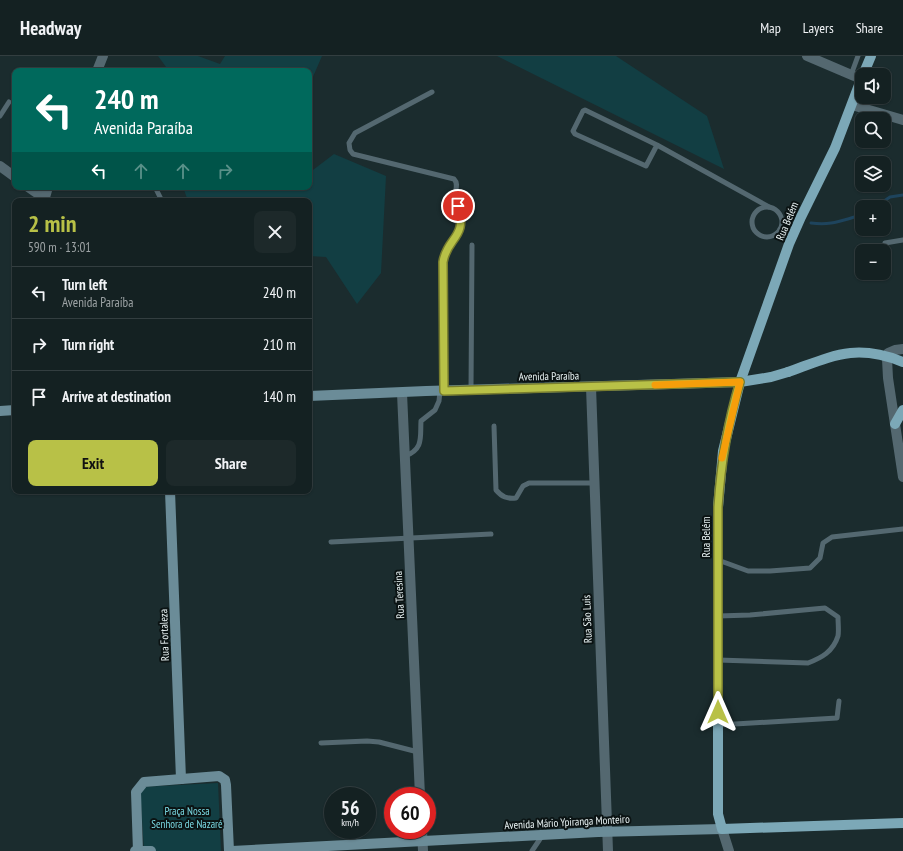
<!DOCTYPE html>
<meta charset="utf-8">
<style>
body{margin:0;font-family:"PT Sans Narrow",sans-serif;background:#1d292a;color:#f1f3f6;height:100vh;display:flex;flex-direction:column;font-size:15px;white-space:nowrap}
*{box-sizing:border-box;margin:0}
p{font-size:13px;color:#9da3a5}
.icon{flex:none;width:22px;height:22px;fill:none;stroke:currentColor;stroke-width:2;stroke-linecap:round;stroke-linejoin:round}
.map{position:relative;flex:1;overflow:hidden}
.panel{position:absolute;left:12px;top:142px;width:300px;height:296px;display:flex;flex-direction:column;background:#142122;border-radius:8px;box-shadow:0 1px 3px #0004,0 0 0 1px #333e40}
.panel>*{flex:none}
.banner{position:absolute;left:12px;top:12px;width:300px;height:122px;border-radius:8px;box-shadow:0 1px 3px #0004,0 0 0 1px #333e40;background:#00695c;color:#fff;overflow:hidden}
.tools{position:absolute;left:855px;top:12px;display:grid;gap:8px}
.tools a{display:grid;place-items:center;width:36px;height:36px;border-radius:8px;background:#142122;box-shadow:0 1px 3px #0004,0 0 0 1px #333e40;font-size:20px}
.speed{position:absolute;left:324px;top:731px;display:flex;gap:8px;font-size:20px;font-weight:700;text-align:center}
.speed>*{display:grid;place-content:center;width:52px;height:52px;border-radius:50%;background:#142122;box-shadow:0 1px 3px #0004,0 0 0 1px #333e40;line-height:1}
.speed small{font-size:10px;font-weight:400}
.speed .limit{border:6px solid #d22;background:#fff;color:#111}
.pin{position:absolute;display:grid;place-items:center;width:34px;height:34px;color:#fff;margin:-17px;border:2px solid #fff;border-radius:50%;box-shadow:0 1px 4px #0007}
.me{position:absolute;width:44px;margin:-22px;rotate:0deg;stroke-linejoin:round;filter:drop-shadow(0 0 3px #0008)}
.turn{display:flex;align-items:center;gap:14px;height:84px;padding:0 16px;font-size:18px}
.turn .icon{width:52px;height:52px;stroke-width:2.5}
.turn b{display:block;font-size:28px;line-height:34px}
.lanes{display:flex;align-items:center;height:38px;padding:0 16px;background:#0003;justify-content:center;gap:20px;direction:ltr}
.lanes .off{opacity:.35}
.round{display:grid;place-items:center;flex:none;width:42px;height:42px;border-radius:8px;background:#1d292a}
.summary{display:flex;align-items:center;justify-content:space-between;height:68px;padding:0 16px}
h1{font-size:24px;font-weight:700;line-height:30px;color:#b8c147}
.button{display:flex;gap:8px;margin-top:auto;padding:8px 16px}
.button a{flex:1;height:46px;border-radius:8px;background:#b8c147;color:#111;font-size:16px;font-weight:700;line-height:46px;text-align:center}
.button a+a{background:#1d292a;color:#f1f3f6}
ul{padding:0;list-style:none}
li{display:flex;align-items:center;gap:12px;height:52px;padding:0 16px;border-top:1px solid #333e40}
li div{flex:1}
li b{display:block;font-size:15px}
li em{font-style:normal}
header{display:flex;align-items:center;gap:24px;box-sizing:border-box;height:56px;padding:0 20px;background:#142122;border-bottom:1px solid #333e40}
header strong{font-size:19px}
nav{display:flex;gap:22px;margin-inline-start:auto;font-size:14px}
.map>svg:first-child{display:block}
.green{fill:#123e43}
.lines{fill:none;stroke-linecap:round;stroke-linejoin:round}
.stream{stroke:#1e445d;stroke-width:3}
.lane{stroke:#546870;stroke-width:5}
.street{stroke:#546870;stroke-width:10}
.secondary{stroke:#6b8c98;stroke-width:10}
.primary{stroke:#7ca8b7;stroke-width:10}
.primary-bridge{stroke:#7ca8b7;stroke-width:10}
.route-casing{stroke:#787d2e;stroke-width:10}
.route{stroke:#b8c147;stroke-width:7}
.slow{stroke:#f59e0b;stroke-width:7}
.labels{text-anchor:middle;stroke-width:4;stroke-linejoin:round;paint-order:stroke}
.street-label{font-size:11px;fill:#ecf6f7;stroke:#0b1313}
.park-label{font-size:11px;fill:#7ad9e3;stroke:#0b1313}
</style>
<header>
<strong>Headway</strong>
<nav><a>Map</a><a>Layers</a><a>Share</a></nav>
</header>
<div class="map">
<svg width="903" height="795" viewBox="0 0 903 795">
<rect width="100%" height="100%" fill="#1b2c2e"/>
<g class="green">
<polygon points="158,0 198,0 220,8 225,0 322,0 309,30 309,15 169,15"/>
<polygon points="497,0 616,0 707,60 724,113"/>
<polygon points="334,98 386,120 381,217 357,248 326,201 309,200 309,145 188,145 183,131 309,131 309,117"/>
<polygon points="218,727 221,795 144,795 140,731"/>
</g>
<g class="lines">
<g class="stream">
<polyline points="875,151 890,141 903,139"/>
<path d="M811,167C832,170 842,164 862,159"/>
</g>
<g class="lane">
<polyline points="851,19 858,0"/>
<path d="M432,36L355,77L349,87L350,94L353,98L454,123C459,128 455,134 455,140C454,144 456,146 458,149C461,156 462,166 460,174C457,186 445,193 443,206L444,335"/>
<polyline points="0,60 9,46"/>
<polyline points="657,89 646,110 575,78 573,75 583,55 585,54 657,89 769,151"/>
<polyline points="155,131 162,145"/>
<circle cx="767" cy="166" r="15"/>
<polyline points="780,173 793,180"/>
<polyline points="885,187 903,184"/>
<polyline points="471,334 472,189"/>
<path d="M494,370L496,434C502,441 507,443 516,442L523,430L529,427H595"/>
<path d="M405,400C424,393 420,381 421,365L435,354L439,345L440,335"/>
<polyline points="331,486 491,478"/>
<polyline points="718,504 748,515 770,515 810,512 820,502 823,487 832,481 903,473"/>
<path d="M718,604L808,607C821,602 833,596 838,580C839,575 838,567 838,561L825,552L750,559L718,560"/>
<polyline points="718,669 837,662 839,645"/>
<polyline points="321,687 367,685 379,686 418,696"/>
<polyline points="532,795 542,780"/>
</g>
<g class="street">
<polyline points="807,0 861,23"/>
<polyline points="97,15 103,0"/>
<polyline points="852,49 903,64"/>
<polyline points="0,110 15,121"/>
<polyline points="28,131 44,142"/>
<polyline points="44,145 48,131"/>
<polyline points="903,293 895,294 888,297 887,303 888,322 903,421"/>
<polyline points="591,331 608,795"/>
<polyline points="402,337 420,740"/>
<polyline points="722,773 729,795"/>
<polyline points="422,774 423,795"/>
</g>
<g class="secondary">
<polyline points="309,340 426,335 740,326"/>
<polyline points="0,355 15,354"/>
<polyline points="170,435 181,723"/>
<polyline points="135,795 151,795"/>
<polyline points="138,795 136,736 144,726 219,720 225,724 226,729 229,795"/>
<polyline points="232,795 598,776 722,773"/>
</g>
<g class="primary">
<polyline points="863,19 871,0"/>
<polyline points="862,21 835,92 801,161 789,188 740,326 723,395 718,451 718,758 722,773 903,767"/>
<polyline points="740,326 771,321 788,316"/>
<polyline points="895,368 903,354"/>
</g>
<path class="primary-bridge" d="M788,316C833,300 855,287 903,306"/>
</g>
<g class="lines">
<defs>
<path id="route" d="M458,150C468,182 447,181 443,206L444,335L740,326C727,368 721,407 718,451V656"/>
</defs>
<use href="#route" class="route-casing"/>
<use href="#route" class="route"/>
<polyline class="slow" points="655,329 740,326 722,402"/>
</g>
<g class="labels">
<g class="street-label">
<text transform="translate(787 165) rotate(-67)" y="4">Rua Belém</text>
<text transform="translate(549 320) rotate(-1)" y="4">Avenida Paraíba</text>
<text transform="translate(706 481) rotate(-90)" y="4">Rua Belém</text>
<text transform="translate(399 539) rotate(-93)" y="4">Rua Teresina</text>
<text transform="translate(587 563) rotate(-92)" y="4">Rua São Luis</text>
<text transform="translate(164 579) rotate(-92)" y="4">Rua Fortaleza</text>
<text transform="translate(567 766) rotate(-3)" y="4">Avenida Mário Ypiranga Monteiro</text>
</g>
<g class="park-label">
<text x="187" y="759">Praça Nossa<tspan x="187" dy="13">Senhora de Nazaré</tspan></text>
</g>
</g>
</svg>
<div class="tools">
<a><svg class="icon" aria-label="sound" viewBox="0 0 24 24"><path d="M4 9h4l5-4v14l-5-4H4zM17 9q2 3 0 6"/></svg></a>
<a><svg class="icon" aria-label="search" viewBox="0 0 24 24"><circle cx="10" cy="10" r="6"/><path d="M15 15l6 6"/></svg></a>
<a><svg class="icon" aria-label="layers" viewBox="0 0 24 24"><path d="M12 4l9 5-9 5-9-5zM3 14l9 5 9-5"/></svg></a>
<a>+</a>
<a>−</a>
</div>
<div class="speed"><div>56<small>km/h</small></div><div class="limit">60</div></div>
<div class="pin" style="left:458px;top:150px;background:#d93025"><svg class="icon" aria-label="arrive" viewBox="0 0 24 24"><path d="M6 21V4h12l-3 4 3 4H6"/></svg></div>
<svg class="me" style="left:718px;top:656px" viewBox="-20 -20 40 40"><path d="M0-17L14 15 0 8-14 15z" fill="#b8c147" stroke="#fff" stroke-width="4"/></svg>
<div class="banner">
<div class="turn"><svg class="icon" aria-label="left" viewBox="0 0 24 24"><path d="M17 20v-9H6M10 6l-5 5 5 5"/></svg><div><b>240 m</b>Avenida Paraíba</div></div>
<div class="lanes"><svg class="icon" aria-label="left" viewBox="0 0 24 24"><path d="M17 20v-9H6M10 6l-5 5 5 5"/></svg><svg class="icon off" aria-label="ahead" viewBox="0 0 24 24"><path d="M12 20V5M6 11l6-6 6 6"/></svg><svg class="icon off" aria-label="ahead" viewBox="0 0 24 24"><path d="M12 20V5M6 11l6-6 6 6"/></svg><svg class="icon off" aria-label="right" viewBox="0 0 24 24"><path d="M7 20v-9h11M14 6l5 5-5 5"/></svg></div>
</div>
<section class="panel">
<div class="summary"><div><h1>2 min</h1><p>590 m · 13:01</p></div><a class="round"><svg class="icon" aria-label="close" viewBox="0 0 24 24"><path d="M6 6l12 12M18 6L6 18"/></svg></a></div>
<ul>
<li><svg class="icon" aria-label="left" viewBox="0 0 24 24"><path d="M17 20v-9H6M10 6l-5 5 5 5"/></svg><div><b>Turn left</b><p>Avenida Paraíba</p></div><em>240 m</em></li>
<li><svg class="icon" aria-label="right" viewBox="0 0 24 24"><path d="M7 20v-9h11M14 6l5 5-5 5"/></svg><div><b>Turn right</b></div><em>210 m</em></li>
<li><svg class="icon" aria-label="arrive" viewBox="0 0 24 24"><path d="M6 21V4h12l-3 4 3 4H6"/></svg><div><b>Arrive at destination</b></div><em>140 m</em></li>
</ul>
<div class="button"><a>Exit</a><a>Share</a></div>
</section>
</div>
